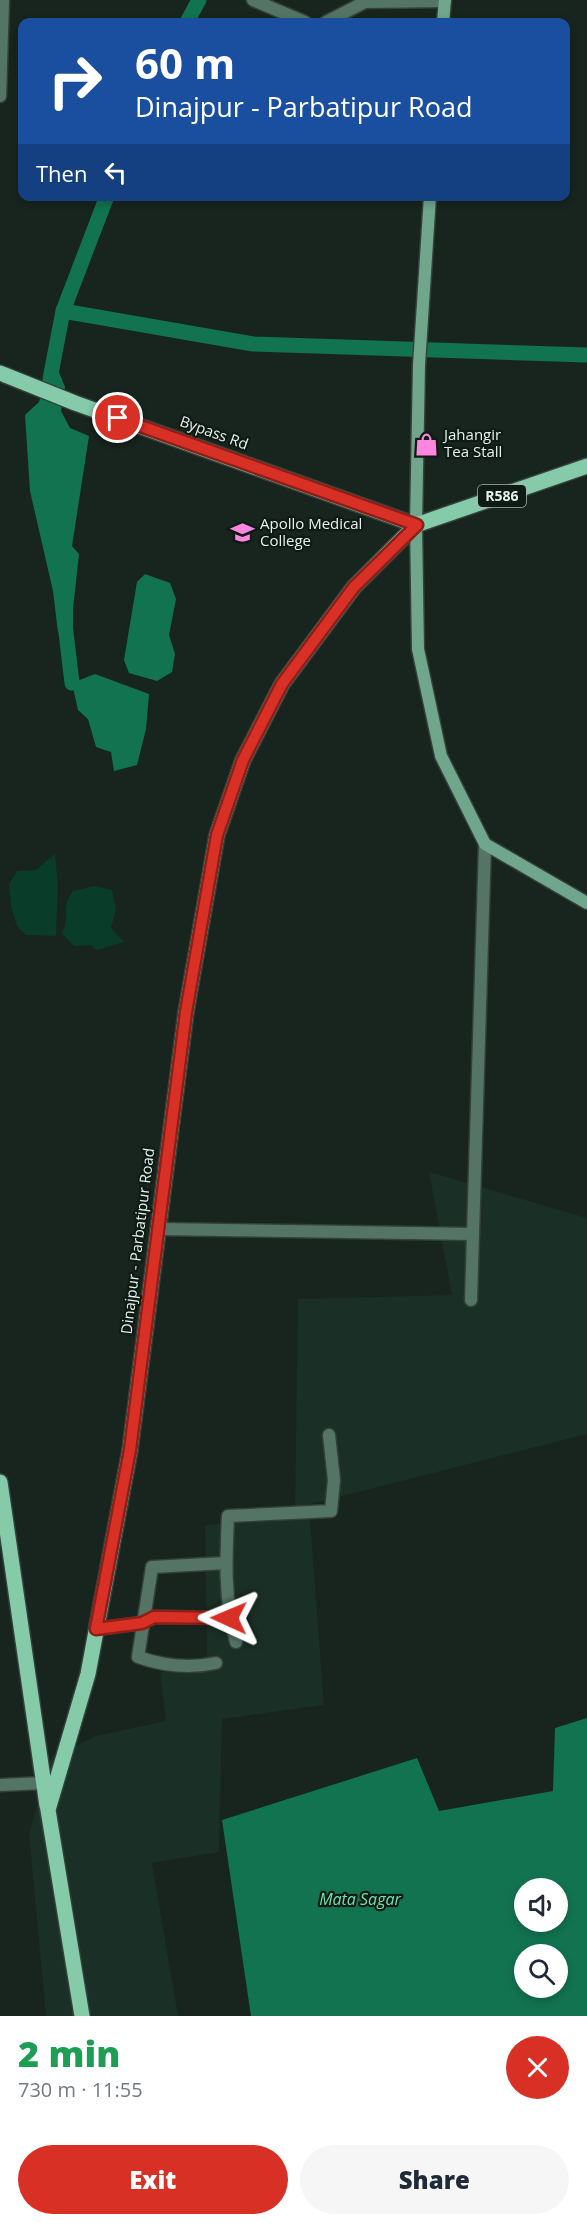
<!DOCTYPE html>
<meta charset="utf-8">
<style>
body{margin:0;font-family:"Open Sans",sans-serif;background:#f6f6f7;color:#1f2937;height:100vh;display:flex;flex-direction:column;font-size:22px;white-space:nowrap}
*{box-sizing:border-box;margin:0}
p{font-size:20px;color:#747a83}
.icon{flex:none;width:33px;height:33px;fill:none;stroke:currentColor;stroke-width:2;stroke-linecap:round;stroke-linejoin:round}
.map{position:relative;height:2016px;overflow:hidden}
.side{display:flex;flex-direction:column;background:#fff;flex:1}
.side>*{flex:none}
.top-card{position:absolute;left:18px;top:18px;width:552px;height:183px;border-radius:12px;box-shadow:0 3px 9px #0003;background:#1a4fa0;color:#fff;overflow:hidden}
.controls{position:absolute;left:514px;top:1878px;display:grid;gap:12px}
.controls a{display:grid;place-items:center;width:54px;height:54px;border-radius:50%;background:#fff;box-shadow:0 3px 9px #0003;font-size:30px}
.pin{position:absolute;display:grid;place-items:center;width:51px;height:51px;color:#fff;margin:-26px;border:3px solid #fff;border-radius:50%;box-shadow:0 2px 6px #0007}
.me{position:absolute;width:66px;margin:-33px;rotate:271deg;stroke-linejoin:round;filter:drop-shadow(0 0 4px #0008)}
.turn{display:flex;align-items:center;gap:21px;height:126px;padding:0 18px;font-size:27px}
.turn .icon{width:78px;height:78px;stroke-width:2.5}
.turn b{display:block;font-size:42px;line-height:51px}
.then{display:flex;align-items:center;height:57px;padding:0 18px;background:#0003;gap:12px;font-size:22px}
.round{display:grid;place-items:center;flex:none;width:63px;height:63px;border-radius:32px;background:#f6f6f7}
.head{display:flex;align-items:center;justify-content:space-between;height:102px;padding:0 18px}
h1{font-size:36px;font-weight:800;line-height:45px;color:#1e9e55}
.action{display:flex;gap:12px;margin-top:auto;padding:12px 18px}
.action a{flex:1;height:69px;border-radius:36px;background:#d93025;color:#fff;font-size:24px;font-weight:800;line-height:69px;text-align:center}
.action a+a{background:#f6f6f7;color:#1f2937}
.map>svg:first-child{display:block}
.built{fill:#1a2f25}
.green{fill:#093c29}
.water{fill:#127350;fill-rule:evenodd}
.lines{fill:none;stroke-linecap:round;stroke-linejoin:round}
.canal{stroke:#127350;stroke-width:15}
.street-casing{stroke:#34413b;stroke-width:15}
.secondary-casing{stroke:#34413b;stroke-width:15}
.primary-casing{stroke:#34413b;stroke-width:18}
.street{stroke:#547565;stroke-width:12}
.secondary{stroke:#70a68b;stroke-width:12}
.primary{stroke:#85cba9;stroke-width:15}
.route-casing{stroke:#8d1f18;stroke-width:15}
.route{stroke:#d93025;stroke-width:10}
.labels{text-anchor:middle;stroke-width:4.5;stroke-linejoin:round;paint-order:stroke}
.shield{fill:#0e1b15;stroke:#a6b0ab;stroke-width:1.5}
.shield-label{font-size:14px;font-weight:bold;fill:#e7f0eb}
.street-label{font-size:15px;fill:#e7f0eb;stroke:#0e1b15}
.poi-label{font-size:15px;fill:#e7f0eb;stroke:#0e1b15;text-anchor:start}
.water-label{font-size:16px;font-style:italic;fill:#6de4af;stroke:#0e1b15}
</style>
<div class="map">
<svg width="587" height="2016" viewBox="0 0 587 2016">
<rect width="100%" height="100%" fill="#17251e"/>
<g class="built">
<polygon points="429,1172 587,1218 587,1434 295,1508 298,1299 452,1295"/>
<polygon points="310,1519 324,1705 222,1719 219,1852 152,1863 178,2016 46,2016 29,1834 51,1758 96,1736 166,1721 160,1673 207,1655 205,1525"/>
</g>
<g class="green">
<polygon points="55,854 58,886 56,936 26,935 17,926 11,906 9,884 17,871 36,870"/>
<path d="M96,886L112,890L116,909L111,928L124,942L96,950L91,945L74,946L62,933C71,916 60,909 73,891Z"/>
</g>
<g class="water">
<polygon points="54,360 65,387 61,411 70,428 89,436 72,546 79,554 73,609 73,636 58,632 53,591 30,491 25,415 39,402"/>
<polygon points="145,574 170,583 176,599 169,635 175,654 172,672 157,681 129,673 124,660 137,582"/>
<polygon points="95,674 149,694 146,729 137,765 114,771 111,752 96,747 88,719 78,710 72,683"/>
<path d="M587,1718V2016H251L222,1820L417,1758L439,1811L553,1791L555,1728ZM558,1888V1922H525V1888ZM558,1954V1988H525V1954Z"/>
</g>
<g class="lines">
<g class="canal">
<polyline points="187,22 199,0"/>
<polyline points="63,311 253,344 587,355"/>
<polyline points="50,379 63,311 107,196"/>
<polyline points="64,616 72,683"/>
</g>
<defs>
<g id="street">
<polyline points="253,0 305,22"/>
<polyline points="326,22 365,2 445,1"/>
<polyline points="0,96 3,0"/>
<polyline points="158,1229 473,1234 485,844"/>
<polyline points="471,1300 473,1234"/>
<polyline points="96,1629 142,1623 154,1617 229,1618"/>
<path d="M236,1642C224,1600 226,1558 228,1516L331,1511L334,1480L329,1435"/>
<path d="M216,1663C189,1669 164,1666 138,1657L152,1567L226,1563"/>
<polyline points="0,1785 44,1783"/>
</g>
<g id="secondary">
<polyline points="443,22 445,0"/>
<polyline points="430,196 419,365 416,525 418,649 441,756 485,844 587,903"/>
</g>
<g id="primary">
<polyline points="0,373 75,403 416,525"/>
<polyline points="0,1482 47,1806"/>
<polyline points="82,2016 48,1810 88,1674 130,1450 186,1012 217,835 243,760 282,684 354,587 416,525 587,466"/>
</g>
</defs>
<use href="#street" class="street-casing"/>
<use href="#secondary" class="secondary-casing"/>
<use href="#primary" class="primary-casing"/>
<use href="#street" class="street"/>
<use href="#secondary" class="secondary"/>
<use href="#primary" class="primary"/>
</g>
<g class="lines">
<defs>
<polyline id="route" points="118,418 417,525 354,587 282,684 243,760 217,835 186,1012 130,1450 96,1629 142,1623 154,1617 229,1618"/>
</defs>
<use href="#route" class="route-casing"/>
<use href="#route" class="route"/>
</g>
<defs>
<symbol id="shop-bare" viewBox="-9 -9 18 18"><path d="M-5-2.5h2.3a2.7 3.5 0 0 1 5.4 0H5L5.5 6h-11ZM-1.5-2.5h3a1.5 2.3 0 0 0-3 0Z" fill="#fe85df" stroke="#0e1b15" stroke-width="2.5" paint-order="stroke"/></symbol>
<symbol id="university-bare" viewBox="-9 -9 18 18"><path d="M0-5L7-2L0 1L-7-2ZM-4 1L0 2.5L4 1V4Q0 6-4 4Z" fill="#fe85df" stroke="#0e1b15" stroke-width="2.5" paint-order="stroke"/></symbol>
</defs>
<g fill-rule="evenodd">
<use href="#shop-bare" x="410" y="428" width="33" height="33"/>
<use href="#university-bare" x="226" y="516" width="33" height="33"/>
</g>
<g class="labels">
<rect class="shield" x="478" y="485" width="48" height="22" rx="4.5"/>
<g class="shield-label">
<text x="502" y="501">R586</text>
</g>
<g class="street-label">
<text transform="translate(214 433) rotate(20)" y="5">Bypass Rd</text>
<text transform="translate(138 1241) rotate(-83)" y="5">Dinajpur - Parbatipur Road</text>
</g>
<g class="poi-label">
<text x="444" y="440">Jahangir<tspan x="444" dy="17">Tea Stall</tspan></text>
<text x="260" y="529">Apollo Medical<tspan x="260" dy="17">College</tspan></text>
</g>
<g class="water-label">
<text x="360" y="1905">Mata Sagar</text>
</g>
</g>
</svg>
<div class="controls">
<a><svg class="icon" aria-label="sound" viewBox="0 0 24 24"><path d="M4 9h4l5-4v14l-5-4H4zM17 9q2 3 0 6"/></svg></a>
<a><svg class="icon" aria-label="search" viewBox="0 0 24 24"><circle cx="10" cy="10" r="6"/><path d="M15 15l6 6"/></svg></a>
</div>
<div class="pin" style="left:118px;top:418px;background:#d93025"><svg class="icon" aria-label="arrive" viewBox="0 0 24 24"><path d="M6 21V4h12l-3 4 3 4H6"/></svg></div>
<svg class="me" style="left:229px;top:1618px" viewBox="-20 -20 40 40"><path d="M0-17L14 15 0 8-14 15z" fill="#d93025" stroke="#fff" stroke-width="4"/></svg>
<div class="top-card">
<div class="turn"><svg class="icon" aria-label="right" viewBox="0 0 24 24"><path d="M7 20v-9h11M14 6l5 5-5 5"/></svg><div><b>60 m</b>Dinajpur - Parbatipur Road</div></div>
<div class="then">Then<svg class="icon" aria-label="left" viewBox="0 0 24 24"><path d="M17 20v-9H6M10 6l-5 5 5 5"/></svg></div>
</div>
</div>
<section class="side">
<div class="head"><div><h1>2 min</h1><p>730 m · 11:55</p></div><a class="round" style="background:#d93025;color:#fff"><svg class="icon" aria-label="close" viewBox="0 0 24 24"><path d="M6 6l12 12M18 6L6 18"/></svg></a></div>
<div class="action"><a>Exit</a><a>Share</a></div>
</section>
